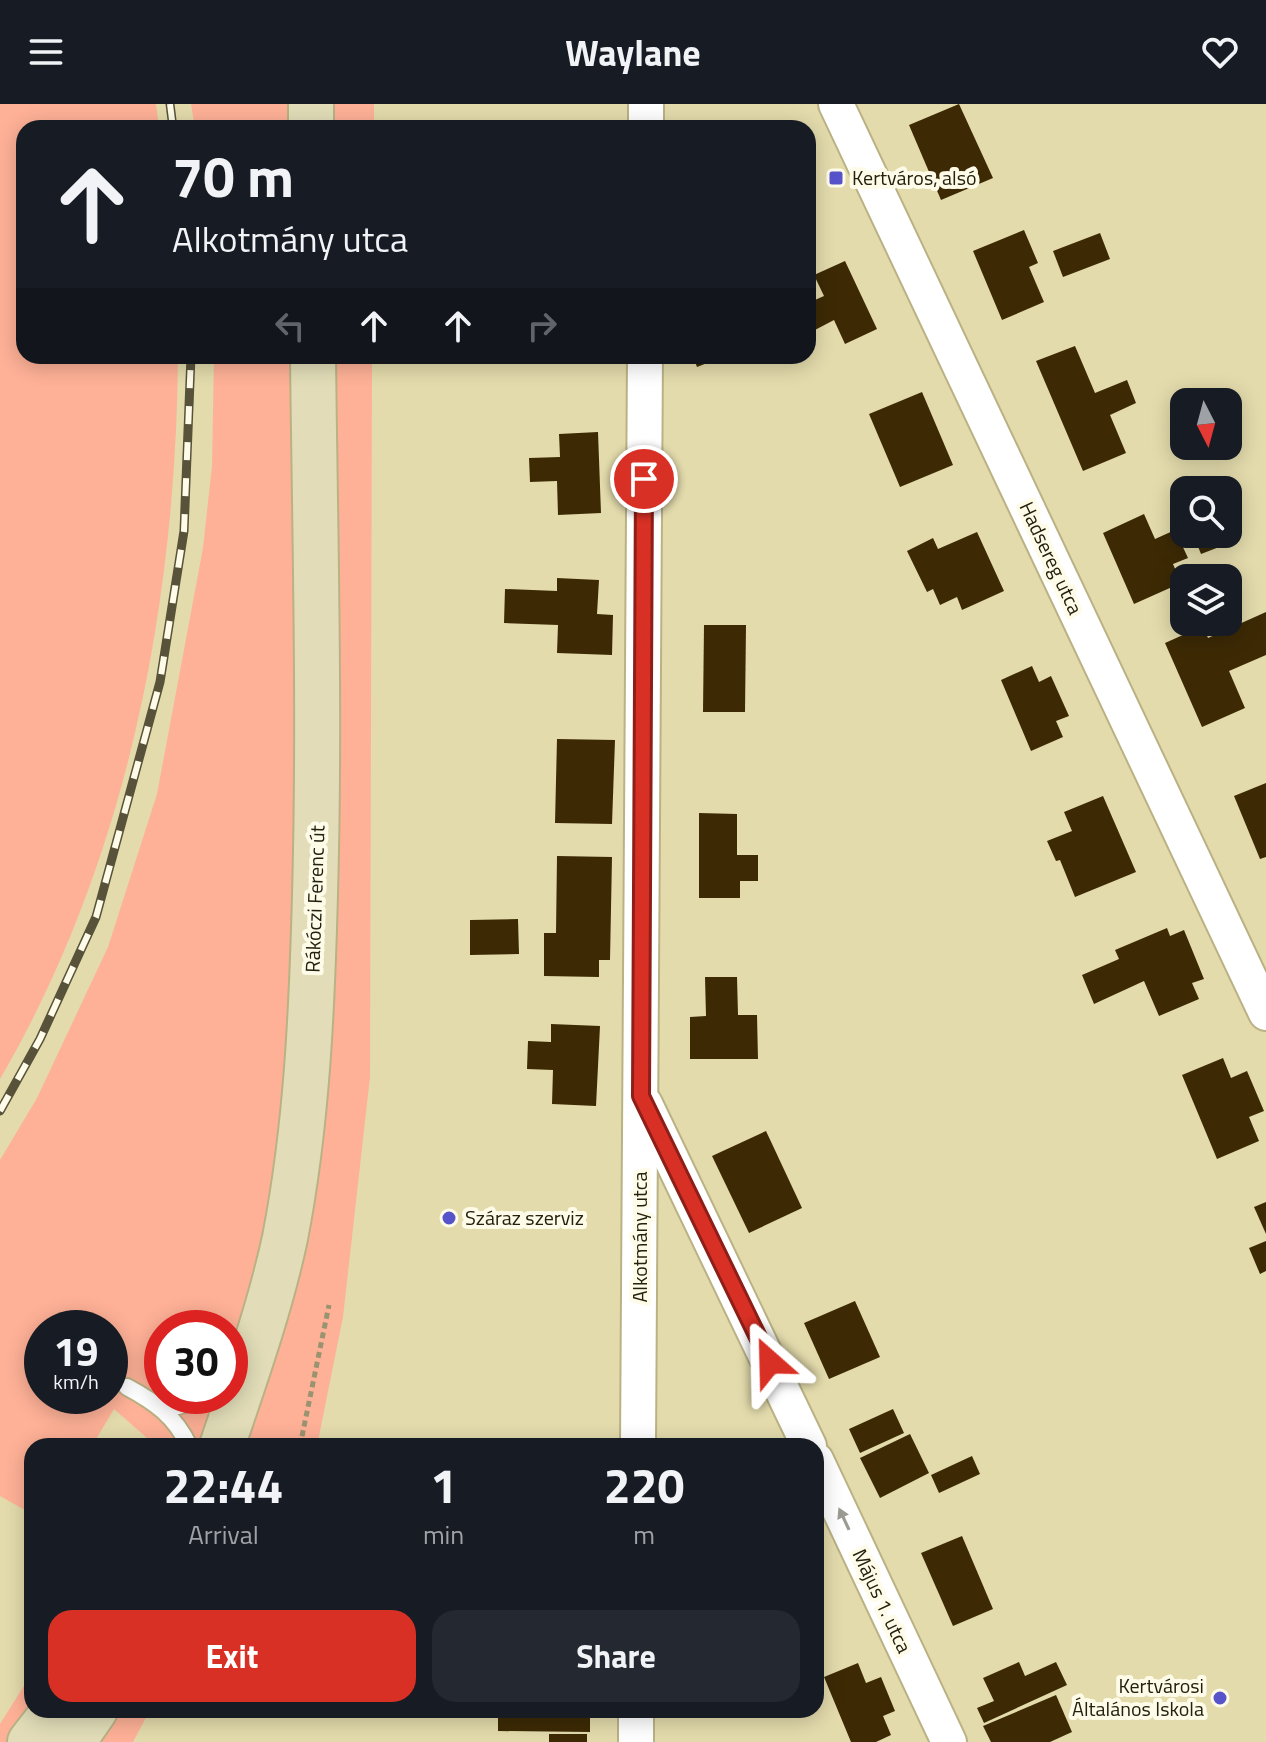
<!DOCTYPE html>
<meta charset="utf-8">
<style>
body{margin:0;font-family:"Titillium Web",sans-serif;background:#242831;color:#f1f3f6;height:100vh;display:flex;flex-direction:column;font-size:30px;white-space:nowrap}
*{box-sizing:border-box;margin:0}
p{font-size:26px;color:#9ea1a6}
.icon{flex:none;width:44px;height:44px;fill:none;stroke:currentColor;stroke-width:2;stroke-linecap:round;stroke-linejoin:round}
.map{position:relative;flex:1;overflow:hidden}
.panel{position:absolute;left:24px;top:1334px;width:800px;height:280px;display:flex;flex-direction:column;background:#171b24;border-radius:24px;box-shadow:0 4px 20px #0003}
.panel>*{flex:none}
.top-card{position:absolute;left:16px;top:16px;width:800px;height:244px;border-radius:24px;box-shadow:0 4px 20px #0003;background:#171b24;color:#f1f3f6;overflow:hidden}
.needle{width:52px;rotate:174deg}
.tools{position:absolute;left:1170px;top:284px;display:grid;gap:16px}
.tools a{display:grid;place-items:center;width:72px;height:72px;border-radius:16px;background:#171b24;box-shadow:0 4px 20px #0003;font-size:40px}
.speed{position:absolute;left:24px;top:1206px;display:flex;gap:16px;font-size:40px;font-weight:700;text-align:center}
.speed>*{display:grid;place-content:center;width:104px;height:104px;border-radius:50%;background:#171b24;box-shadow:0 4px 20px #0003;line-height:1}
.speed small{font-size:20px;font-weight:400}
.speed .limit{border:12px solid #d22;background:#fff;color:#111}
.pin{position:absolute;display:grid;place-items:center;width:68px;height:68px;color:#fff;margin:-34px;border:4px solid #fff;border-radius:50%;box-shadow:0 2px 8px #0007}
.me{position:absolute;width:88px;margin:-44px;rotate:335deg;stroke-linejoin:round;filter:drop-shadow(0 0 6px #0008)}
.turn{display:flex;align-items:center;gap:28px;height:168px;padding:0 24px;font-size:36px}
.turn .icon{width:104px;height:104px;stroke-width:2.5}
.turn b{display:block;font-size:56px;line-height:68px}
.lanes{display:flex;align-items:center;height:76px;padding:0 24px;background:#0003;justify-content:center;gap:40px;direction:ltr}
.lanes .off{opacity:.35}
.eta{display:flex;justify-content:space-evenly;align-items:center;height:136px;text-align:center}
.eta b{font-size:48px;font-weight:700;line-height:56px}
.action{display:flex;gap:16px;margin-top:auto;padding:16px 24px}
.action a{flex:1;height:92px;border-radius:24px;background:#d93025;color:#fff;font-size:32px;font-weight:700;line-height:92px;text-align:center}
.action a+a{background:#242831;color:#f1f3f6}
header{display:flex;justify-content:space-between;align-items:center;height:104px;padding:0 24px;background:#171b24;font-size:36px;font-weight:700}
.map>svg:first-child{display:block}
.green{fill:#feb197;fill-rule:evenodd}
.building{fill:#3d2a05}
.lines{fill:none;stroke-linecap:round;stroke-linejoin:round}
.service-casing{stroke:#bab284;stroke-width:20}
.minor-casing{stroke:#bab284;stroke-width:38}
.secondary-casing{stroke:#bab284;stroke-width:48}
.path{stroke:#99936f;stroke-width:5;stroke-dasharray:6 4;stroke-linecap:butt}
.service{stroke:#fff;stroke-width:16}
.minor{stroke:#fff;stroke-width:34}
.secondary{stroke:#e2ddb8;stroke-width:44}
.rail-casing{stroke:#575239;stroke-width:9}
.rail{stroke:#fefbe8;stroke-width:6;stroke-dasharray:18;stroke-linecap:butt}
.oneway{fill:#9c9b93}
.route-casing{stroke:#8d1f18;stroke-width:20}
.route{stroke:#d93025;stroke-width:14}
.poi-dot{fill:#5753cb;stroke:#fefbe8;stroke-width:3}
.labels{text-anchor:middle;stroke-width:8;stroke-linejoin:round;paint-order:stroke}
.poi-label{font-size:20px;fill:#24210f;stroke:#fefbe8;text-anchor:start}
.street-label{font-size:20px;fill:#24210f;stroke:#fefbe8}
</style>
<header><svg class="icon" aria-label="menu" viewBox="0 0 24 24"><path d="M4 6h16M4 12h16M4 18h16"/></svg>Waylane<svg class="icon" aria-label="heart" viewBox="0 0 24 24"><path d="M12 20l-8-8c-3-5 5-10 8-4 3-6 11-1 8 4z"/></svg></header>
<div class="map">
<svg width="1266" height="1638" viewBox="0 0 1266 1638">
<rect width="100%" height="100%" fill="#e3dbac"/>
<g class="green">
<path d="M0,0H156L159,24H24V252H178C176,501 127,757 0,975Z"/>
<polygon points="191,0 374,0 374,24 195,24"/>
<path d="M214,252H372L370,973L343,1213L317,1342H156L114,1305L92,1342H32V1410L0,1392V1056L37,994L108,843L157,690L203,444L212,362ZM42,1224H110V1292H42ZM162,1224H230V1292H162Z"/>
<polygon points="32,1569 32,1606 150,1606 133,1638 0,1638 0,1620"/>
</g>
<g class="building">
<polygon points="959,0 993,74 941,96 909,21"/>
<polygon points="1024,126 1038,159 1029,163 1044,198 1002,216 973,147"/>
<polygon points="1100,129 1110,155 1063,173 1053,147"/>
<polygon points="845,157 877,225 845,240 834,216 813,227 808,199 824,192 814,171"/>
<polygon points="1075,242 1095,289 1127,276 1136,299 1110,311 1126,349 1083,367 1036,257"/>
<polygon points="693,252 725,252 697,263"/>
<polygon points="922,288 953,361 900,383 869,310"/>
<polygon points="598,328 601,409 558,411 557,377 530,378 529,354 560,353 559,330"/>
<polygon points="1228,406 1240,435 1201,450 1193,430 1228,430"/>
<polygon points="1144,410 1155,435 1175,426 1188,454 1173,460 1181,479 1134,500 1103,429"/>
<polygon points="977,428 1004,487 962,506 957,493 940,501 933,485 927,488 907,447 933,434 938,445"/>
<polygon points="557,474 599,476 597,510 613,511 612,551 557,549 558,521 504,519 505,485 557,487"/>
<polygon points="1266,508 1266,551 1229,567 1245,604 1202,623 1165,539 1203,522 1208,534"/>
<polygon points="704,521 746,521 745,608 703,608"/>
<polygon points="1032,562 1039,578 1051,572 1069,612 1056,617 1063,633 1031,647 1001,576"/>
<polygon points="557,635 615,636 612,720 555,719"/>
<polygon points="1266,679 1266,753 1260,755 1234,692"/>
<polygon points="1103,692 1136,768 1075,793 1060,756 1056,757 1047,737 1072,727 1064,708"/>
<polygon points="699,709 737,710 737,751 758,751 758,777 740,777 740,794 699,794"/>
<polygon points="557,752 612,753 610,856 599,856 599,873 544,872 544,829 556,829"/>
<polygon points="518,815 519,850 470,851 470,816"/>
<polygon points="1167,824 1170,832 1184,826 1204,875 1192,879 1199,895 1159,912 1144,877 1094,900 1082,871 1119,855 1115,846"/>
<polygon points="705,873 737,873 738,911 757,911 758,955 690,955 690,913 706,912"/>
<polygon points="551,920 600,922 596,1002 552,1000 553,966 527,965 528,937 551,938"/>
<polygon points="1223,954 1231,974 1247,967 1264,1007 1249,1013 1259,1037 1217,1055 1182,971"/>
<polygon points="766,1027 802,1104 749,1129 712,1052"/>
<polygon points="1266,1098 1266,1130 1254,1103"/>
<polygon points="1266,1137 1266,1167 1260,1170 1249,1144"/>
<polygon points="855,1197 880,1253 829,1275 804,1219"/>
<polygon points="893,1305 904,1329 860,1349 849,1325"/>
<polygon points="910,1330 929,1369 880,1394 860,1354"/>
<polygon points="972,1352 980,1370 939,1389 931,1371"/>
<polygon points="962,1432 993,1505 953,1522 921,1449"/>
<polygon points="1019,1558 1025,1572 1056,1558 1067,1581 984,1619 977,1604 994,1597 983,1574"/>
<polygon points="858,1559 866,1579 881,1573 895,1607 883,1612 891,1631 876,1638 851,1638 824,1573"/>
<polygon points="1056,1591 1072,1628 1050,1638 991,1638 983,1622"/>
<polygon points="498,1606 590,1606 590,1628 498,1627"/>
<rect x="549" y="1630" width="38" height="8"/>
</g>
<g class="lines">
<defs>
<g id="service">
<path d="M127,1283C155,1298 175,1312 189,1342"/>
<polyline points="161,1302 178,1302 213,1292"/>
</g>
<g id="minor">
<polyline points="836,0 1266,909"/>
<polyline points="646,24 646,0"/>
<polyline points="645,1000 809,1342"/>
<polyline points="638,1342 645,252"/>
<polyline points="816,1356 949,1638"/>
<polyline points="636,1638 636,1606"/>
</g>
<g id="secondary">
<polyline points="311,0 311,24"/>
<path d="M222,1342C245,1274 270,1204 285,1134C307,1021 312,905 315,790C320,611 315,431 313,252"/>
<polyline points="30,1638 55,1606"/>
<polyline points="73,1638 95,1606"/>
</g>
</defs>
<use href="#service" class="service-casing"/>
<use href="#minor" class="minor-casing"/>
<use href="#secondary" class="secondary-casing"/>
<polyline class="path" points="300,1342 329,1201"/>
<use href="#service" class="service"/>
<use href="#minor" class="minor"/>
<use href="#secondary" class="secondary"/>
<defs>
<g id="rail">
<polyline points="170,0 173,24"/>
<polyline points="0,1007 40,935 96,813 160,578 184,427 191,252"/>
</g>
</defs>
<use href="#rail" class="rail-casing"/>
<use href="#rail" class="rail"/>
</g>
<defs><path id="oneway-solid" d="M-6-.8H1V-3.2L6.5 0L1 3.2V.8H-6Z" transform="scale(2)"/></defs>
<use class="oneway" href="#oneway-solid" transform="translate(844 1415) rotate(-115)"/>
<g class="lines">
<defs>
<polyline id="route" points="644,375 641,992 770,1258"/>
</defs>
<use href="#route" class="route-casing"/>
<use href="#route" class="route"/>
</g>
<g class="poi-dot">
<rect x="828" y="66" width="16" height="16" rx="4"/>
<circle cx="449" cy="1114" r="8"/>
<circle cx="1220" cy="1594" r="8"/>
</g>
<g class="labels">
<g class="poi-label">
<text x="852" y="81">Kertváros, alsó</text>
<text x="465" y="1121">Száraz szerviz</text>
<text x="1204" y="1589" text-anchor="end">Kertvárosi<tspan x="1204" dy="23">Általános Iskola</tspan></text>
</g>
<g class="street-label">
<text transform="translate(1051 454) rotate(65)" y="7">Hadsereg utca</text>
<text transform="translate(315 795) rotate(-88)" y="7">Rákóczi Ferenc út</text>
<text transform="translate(640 1133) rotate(-90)" y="7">Alkotmány utca</text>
<text transform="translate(882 1497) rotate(65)" y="7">Május 1. utca</text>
</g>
</g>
</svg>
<div class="tools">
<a><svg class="needle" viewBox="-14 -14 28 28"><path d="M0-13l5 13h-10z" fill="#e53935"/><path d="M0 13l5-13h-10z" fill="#9ea1a6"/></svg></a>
<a><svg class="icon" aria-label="search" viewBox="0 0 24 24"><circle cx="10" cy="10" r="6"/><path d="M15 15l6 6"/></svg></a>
<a><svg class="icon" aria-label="layers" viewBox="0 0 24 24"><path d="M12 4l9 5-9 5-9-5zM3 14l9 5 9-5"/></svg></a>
</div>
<div class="speed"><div>19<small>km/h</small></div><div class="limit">30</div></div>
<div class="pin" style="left:644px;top:375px;background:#d93025"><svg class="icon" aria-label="arrive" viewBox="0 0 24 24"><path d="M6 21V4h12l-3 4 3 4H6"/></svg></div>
<svg class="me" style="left:770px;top:1258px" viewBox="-20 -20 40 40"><path d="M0-17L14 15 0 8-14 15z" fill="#d93025" stroke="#fff" stroke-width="4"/></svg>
<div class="top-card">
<div class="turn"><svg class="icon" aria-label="ahead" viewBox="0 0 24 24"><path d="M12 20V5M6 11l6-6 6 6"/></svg><div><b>70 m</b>Alkotmány utca</div></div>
<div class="lanes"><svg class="icon off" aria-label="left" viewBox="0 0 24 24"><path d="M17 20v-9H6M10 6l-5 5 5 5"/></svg><svg class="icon" aria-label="ahead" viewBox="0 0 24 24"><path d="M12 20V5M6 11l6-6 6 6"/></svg><svg class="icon" aria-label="ahead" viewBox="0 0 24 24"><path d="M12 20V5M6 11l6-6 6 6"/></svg><svg class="icon off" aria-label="right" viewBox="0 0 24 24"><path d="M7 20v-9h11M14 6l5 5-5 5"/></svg></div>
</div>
<section class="panel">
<div class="eta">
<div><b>22:44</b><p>Arrival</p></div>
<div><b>1</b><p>min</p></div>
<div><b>220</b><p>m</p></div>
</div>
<div class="action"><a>Exit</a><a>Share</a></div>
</section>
</div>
